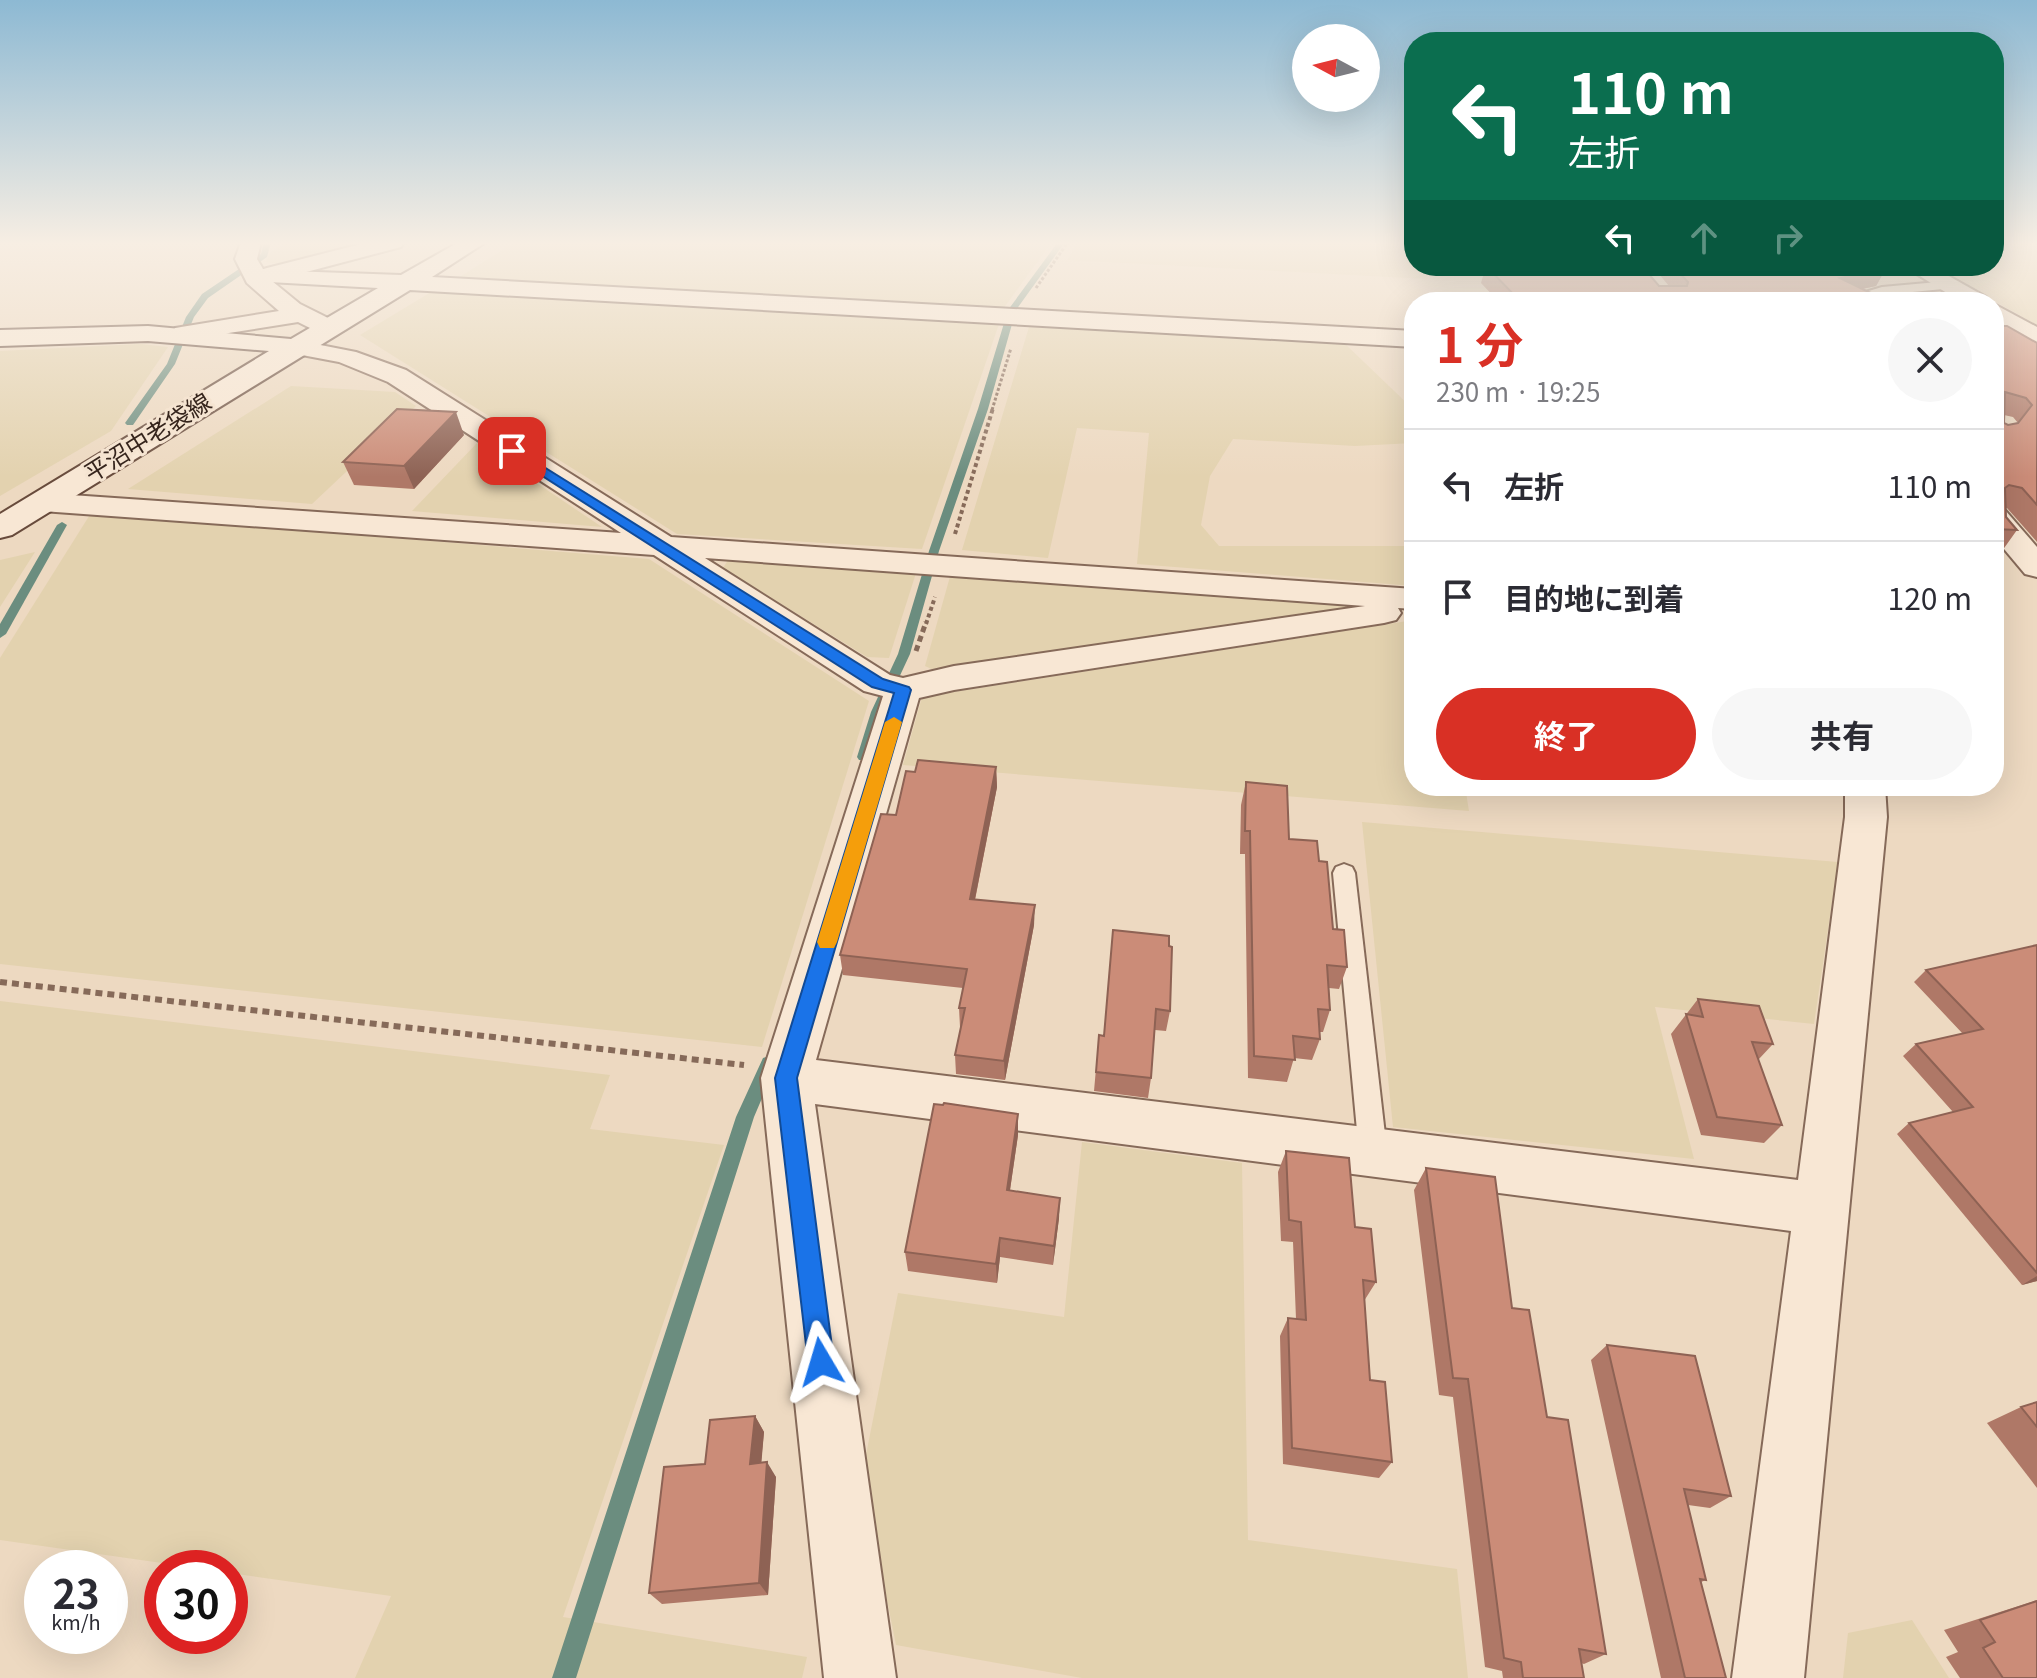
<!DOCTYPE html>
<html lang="ja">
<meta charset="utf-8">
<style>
body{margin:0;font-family:Georgia,"Noto Sans JP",serif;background:#f7f7f7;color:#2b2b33;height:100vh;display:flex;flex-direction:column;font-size:30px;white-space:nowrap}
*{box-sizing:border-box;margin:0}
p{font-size:26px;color:#7c7c81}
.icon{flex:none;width:44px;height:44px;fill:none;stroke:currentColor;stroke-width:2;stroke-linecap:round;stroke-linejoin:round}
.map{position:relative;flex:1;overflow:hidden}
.sheet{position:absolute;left:1404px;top:292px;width:600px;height:504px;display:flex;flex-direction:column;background:#fff;border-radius:32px;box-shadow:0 8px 32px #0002}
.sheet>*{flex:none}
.guide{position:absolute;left:1404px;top:32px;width:600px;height:244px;border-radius:32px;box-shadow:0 8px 32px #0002;background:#0b6e4f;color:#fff;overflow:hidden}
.needle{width:52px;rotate:277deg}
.fabs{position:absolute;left:1292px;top:24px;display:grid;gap:16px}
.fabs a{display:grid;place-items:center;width:88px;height:88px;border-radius:50%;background:#fff;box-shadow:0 8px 32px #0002;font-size:40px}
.speed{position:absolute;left:24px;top:1550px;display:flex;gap:16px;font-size:40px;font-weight:700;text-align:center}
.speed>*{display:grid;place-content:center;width:104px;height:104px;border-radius:50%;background:#fff;box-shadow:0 8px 32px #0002;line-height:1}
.speed small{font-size:20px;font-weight:400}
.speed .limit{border:12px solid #d22;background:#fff;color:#111}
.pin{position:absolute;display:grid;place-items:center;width:68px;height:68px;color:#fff;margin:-34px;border-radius:16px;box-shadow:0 4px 12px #0006}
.me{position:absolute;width:88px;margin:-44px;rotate:353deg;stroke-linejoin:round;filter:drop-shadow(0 0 6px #0008)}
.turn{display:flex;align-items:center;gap:28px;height:168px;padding:0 32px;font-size:36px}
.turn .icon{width:104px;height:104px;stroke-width:2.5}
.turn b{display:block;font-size:56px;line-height:68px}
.lanes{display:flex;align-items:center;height:76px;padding:0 32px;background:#0003;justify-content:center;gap:40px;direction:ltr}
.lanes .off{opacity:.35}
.round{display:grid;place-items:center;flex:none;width:84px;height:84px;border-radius:42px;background:#f7f7f7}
.overview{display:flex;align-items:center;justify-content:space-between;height:136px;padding:0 32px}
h1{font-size:48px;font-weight:700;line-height:60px;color:#d93025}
.cta{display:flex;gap:16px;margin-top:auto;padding:16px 32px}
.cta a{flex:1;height:92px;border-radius:48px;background:#d93025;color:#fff;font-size:32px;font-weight:700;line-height:92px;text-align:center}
.cta a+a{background:#f7f7f7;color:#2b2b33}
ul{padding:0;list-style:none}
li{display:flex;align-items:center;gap:24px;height:112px;padding:0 32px;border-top:2px solid #e1e1e2}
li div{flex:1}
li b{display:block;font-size:30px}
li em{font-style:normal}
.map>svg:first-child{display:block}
.farmland{fill:#e3d2af}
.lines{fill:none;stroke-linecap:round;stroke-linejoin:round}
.stream{fill:#6b8d7f;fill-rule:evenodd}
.lane-casing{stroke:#866a59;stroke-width:4}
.street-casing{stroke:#866a59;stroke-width:4}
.secondary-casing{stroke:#684b3c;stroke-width:4}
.path-far3{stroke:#866a59;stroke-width:3;stroke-dasharray:3 2;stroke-linecap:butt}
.path-far2{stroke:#866a59;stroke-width:4;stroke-dasharray:4 3;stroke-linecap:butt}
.path-far1{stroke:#866a59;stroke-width:5;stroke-dasharray:6 4;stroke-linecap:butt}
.path{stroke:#866a59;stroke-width:6;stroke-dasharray:7 5;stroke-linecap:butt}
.lane{fill:#f8e7d4;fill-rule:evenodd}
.street{fill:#f8e7d4;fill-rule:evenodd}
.secondary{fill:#f8e7d4;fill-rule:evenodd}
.wall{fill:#af7867;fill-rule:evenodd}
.shaded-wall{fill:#8e6254}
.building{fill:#cb8c78;stroke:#8e6254;stroke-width:2;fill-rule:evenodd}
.route{fill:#1a73e8;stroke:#114b97;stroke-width:2}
.slow{fill:#f59e0b}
.labels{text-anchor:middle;stroke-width:6;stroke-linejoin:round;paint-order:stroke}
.far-street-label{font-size:24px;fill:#36251d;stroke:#f5e4d1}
</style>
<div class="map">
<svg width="2037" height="1678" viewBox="0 0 2037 1678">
<rect width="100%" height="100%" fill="#edd9c1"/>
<g class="farmland">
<polygon points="289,242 362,242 280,264 266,262 271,252"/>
<polygon points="515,242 1052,242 1003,309 455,280"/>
<polygon points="1078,242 1414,242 1414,266 1424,266 1428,279 1067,260"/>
<polygon points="1994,242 2037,244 2037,325 1932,266 1994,266"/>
<polygon points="431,292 999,324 922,549 677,534 360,335"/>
<polygon points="1029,327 1340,339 1414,410 1414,443 1355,446 1233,439 1210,476 1201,525 1219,546 1414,546 1414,586 1137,564 1149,433 1077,428 1048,558 962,550"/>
<polygon points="141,344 168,347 111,431 0,496 0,351"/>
<polygon points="291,386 395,392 416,406 312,504 128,489"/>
<polygon points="477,443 602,527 412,511"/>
<polygon points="91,513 649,559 869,701 762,1047 0,964 0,658"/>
<polygon points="35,552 0,607 0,560"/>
<polygon points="730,557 916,573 889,658 867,657 723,568"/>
<polygon points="951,573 1370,606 938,672 925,666"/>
<polygon points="1414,620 1414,786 1465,786 1469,811 903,765 922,697"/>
<polygon points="1362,822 1838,862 1814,1024 1655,1007 1694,1159 1393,1127"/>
<polygon points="0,1001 610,1075 590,1129 724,1145 563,1617 807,1657 802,1678 355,1678 391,1596 230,1573 230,1568 197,1568 0,1540"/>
<polygon points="1082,1142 1242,1163 1248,1540 1457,1569 1468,1678 1082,1678 896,1645 862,1475 898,1293 1064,1317"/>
<polygon points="1912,1620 1949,1678 1843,1678 1848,1633"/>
</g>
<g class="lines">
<g class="stream">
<polygon points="264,242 271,242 267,257 208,298 194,317 175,364 133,425 127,425 125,423 167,364 186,317 202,294 261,254"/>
<polygon points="1058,242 1065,242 1016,310 988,409 939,551 910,654 883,712 871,757 869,760 859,760 857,757 871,712 898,654 929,551 978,409 1008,310"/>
<polygon points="62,522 67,525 6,634 0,638 0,624 57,525"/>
<polygon points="769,1056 775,1058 777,1063 754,1117 576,1678 552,1678 736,1117 763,1058"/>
</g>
<defs>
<g id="lane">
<polygon points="1949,281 1953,282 1953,288 1882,295 1851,302 1842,299 1882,287"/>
<polygon points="1344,864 1352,867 1355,873 1387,1152 1383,1161 1373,1165 1363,1161 1359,1152 1333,873 1336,867"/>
</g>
<g id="street">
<polygon points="241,242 261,242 257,259 263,269 369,242 404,242 401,247 272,281 300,304 338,323 341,328 338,333 320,333 298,322 184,340 175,338 172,333 175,328 279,311 247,283 235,259"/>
<polygon points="1904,266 1931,266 1986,297 1990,302 1961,302"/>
<polygon points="1994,304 2037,327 2037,344 1994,321"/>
<path d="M295,340L356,352L406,370L671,537L1414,589V609L1398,608L1401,613L1396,620L1384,623L954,690L919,698L816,1060L1798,1180L1845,817V786H1885L1887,817L1804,1678H1732L1791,1231L815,1104L896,1678H824L761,1078L883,696L864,691L654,555L42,511L31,508L27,502L31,496L42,493L621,533L388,382L339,362L286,352L283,347L286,342ZM705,558L1365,606L954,666L903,678L890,675Z"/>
<polygon points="1994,508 2005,510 2037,547 2037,577 2025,574 1994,537"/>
</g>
<polygon id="secondary" points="459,242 486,242 432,277 1414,331 1414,347 410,290 12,535 0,538 0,514 269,351 148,341 0,346 0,330 148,326 291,339 378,288 269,282 261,280 257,275 261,270 401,275"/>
</defs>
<use href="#lane" class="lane-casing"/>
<use href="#street" class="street-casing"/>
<use href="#secondary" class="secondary-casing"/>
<g class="path-far3">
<polyline points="1036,288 1068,242"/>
<polyline points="992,410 1011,348"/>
</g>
<g class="path-far2">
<polyline points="955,534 993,408"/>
<polyline points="926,624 935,597"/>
</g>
<polyline class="path-far1" points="916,651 926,622"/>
<polyline class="path" points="0,982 744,1065"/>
<use href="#lane" class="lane"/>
<use href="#street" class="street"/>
<use href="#secondary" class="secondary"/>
</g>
<g class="wall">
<polygon points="1486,266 1642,266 1659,286 1669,286 1652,266 1881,266 1886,268 1876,286 1862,289 1889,302 1499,302 1481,283"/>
<path d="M1994,326L2037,343V542L2007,508H2005L2006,517L2017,530L2002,551L1994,550ZM2004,415L2013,417L2018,423L2008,425L2004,423Z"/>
<polygon points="464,435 414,489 354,485 343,462"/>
<polygon points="996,767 997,787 975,900 1034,925 1005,1080 956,1074 955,1055 961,1027 960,1027 959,1008 963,988 843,975 840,955 896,815 915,772"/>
<polygon points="1246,782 1289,839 1319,861 1333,929 1347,967 1339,989 1329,988 1330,1010 1323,1032 1319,1032 1320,1039 1312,1060 1294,1058 1287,1082 1248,1078 1245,854 1240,854 1241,805"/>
<polygon points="1113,930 1170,1011 1166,1031 1155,1030 1151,1078 1148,1098 1094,1091 1099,1035 1104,1036"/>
<polygon points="2037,945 2037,1281 2022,1285 1897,1134 1909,1123 1953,1112 1903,1056 1916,1044 1963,1034 1914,982 1926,970"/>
<polygon points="1698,999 1773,1044 1758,1060 1782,1125 1764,1143 1701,1135 1671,1034"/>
<polygon points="1018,1135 1010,1190 1059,1218 1053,1265 1000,1257 997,1283 908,1271 905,1252"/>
<polygon points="1286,1151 1355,1227 1376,1282 1364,1301 1370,1380 1392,1462 1379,1478 1283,1464 1280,1336 1288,1318 1296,1319 1293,1242 1281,1241 1278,1172"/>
<polygon points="1426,1168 1512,1308 1547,1417 1606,1654 1584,1664 1581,1663 1584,1678 1503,1678 1502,1671 1485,1667 1453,1397 1439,1395 1414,1190"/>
<polygon points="1607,1345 1731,1496 1710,1508 1688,1505 1706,1580 1701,1582 1726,1678 1661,1678 1591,1360"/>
<polygon points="2037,1402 2037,1488 1987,1423 2021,1407"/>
<polygon points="755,1416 764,1432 761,1462 776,1477 768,1595 662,1604 649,1593 705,1464"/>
<polygon points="2037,1600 2037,1678 1960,1678 1946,1657 1958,1652 1944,1630"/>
</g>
<g class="shaded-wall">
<polygon points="1886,268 1876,286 1832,295 1840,278"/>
<polygon points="456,412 464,435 414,489 404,466"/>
<polygon points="996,767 997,787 971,919 970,899"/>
<polygon points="1035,905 1034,925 1005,1080 1004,1061"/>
<polygon points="1018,1114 1018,1135 1007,1210 1007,1190"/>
<polygon points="1060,1198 1059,1218 1053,1265 1054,1246"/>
<polygon points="1000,1238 1000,1257 997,1283 996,1264"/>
<polygon points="2037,1276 2037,1281 2022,1285"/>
<polygon points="755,1416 764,1432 760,1479 750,1464"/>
<polygon points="767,1462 776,1477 768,1595 759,1583"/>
</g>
<g class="building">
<polygon points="1486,266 1642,266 1659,286 1687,286 1688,282 1673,266 1881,266 1886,268 1840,278 1889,302 1521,302"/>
<path d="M1994,326H2007L2037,343V505L2022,488L2009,485L2005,488L2006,517L2017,530L1994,529ZM2005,392L2026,398L2032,405L2018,423L2008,425L2004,423Z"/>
<polygon points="397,409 456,412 404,466 343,462"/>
<polygon points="918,760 996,767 970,899 1035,905 1004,1061 955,1055 965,1008 959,1008 967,969 840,955 881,814 896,815 906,771 915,772"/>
<polygon points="1246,782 1287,786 1289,839 1317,841 1319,861 1327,862 1333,929 1344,930 1347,967 1327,965 1330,1010 1318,1009 1320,1039 1293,1036 1295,1060 1254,1056 1250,831 1245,831"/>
<polygon points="1113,930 1169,936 1169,946 1172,947 1170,1011 1156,1009 1151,1078 1096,1072 1099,1035 1104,1036"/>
<polygon points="2037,945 2037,1273 1909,1123 1973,1107 1916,1044 1983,1029 1926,970"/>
<polygon points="1698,999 1759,1006 1773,1044 1752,1042 1782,1125 1717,1117 1686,1014 1703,1017"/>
<polygon points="944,1103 1018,1114 1007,1190 1060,1198 1054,1246 1000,1238 996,1264 905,1252 934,1104 943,1105"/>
<polygon points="1286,1151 1349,1158 1355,1227 1371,1229 1376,1282 1363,1280 1370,1380 1385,1382 1392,1462 1292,1448 1288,1318 1306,1320 1301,1222 1289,1220"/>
<polygon points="1426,1168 1495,1177 1512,1308 1529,1310 1547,1417 1568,1420 1606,1654 1579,1649 1584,1678 1523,1678 1521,1662 1504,1658 1468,1379 1453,1378"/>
<polygon points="1607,1345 1695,1356 1731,1496 1684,1489 1706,1580 1700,1579 1726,1678 1685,1678"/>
<polygon points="2037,1402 2037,1427 2021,1407"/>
<polygon points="755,1416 750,1464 767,1462 759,1583 649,1593 664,1467 705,1464 710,1420"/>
<polygon points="2037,1601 2037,1678 2003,1678 1983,1648 1995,1642 1980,1620"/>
</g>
<linearGradient id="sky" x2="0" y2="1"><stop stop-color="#8db9d3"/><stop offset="0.51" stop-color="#f7eee3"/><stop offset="1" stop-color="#f7eee3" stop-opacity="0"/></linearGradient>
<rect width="2037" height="477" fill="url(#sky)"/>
<polygon class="route" points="512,447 883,679 909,687 911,690 797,1078 834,1362 830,1371 821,1375 812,1371 808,1362 775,1078 894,693 872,687 508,454 506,451"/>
<polygon class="slow" points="894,717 902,722 837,942 834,948 820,948 817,942 885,722"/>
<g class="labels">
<g class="far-street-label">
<text transform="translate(148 438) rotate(-32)" y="8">平沼中老袋線</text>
</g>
</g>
</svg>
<div class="fabs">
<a><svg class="needle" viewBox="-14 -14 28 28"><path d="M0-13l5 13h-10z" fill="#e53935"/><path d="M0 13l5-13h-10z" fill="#7c7c81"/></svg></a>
</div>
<div class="speed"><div>23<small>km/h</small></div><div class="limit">30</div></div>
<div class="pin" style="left:512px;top:451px;background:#d93025"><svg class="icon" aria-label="arrive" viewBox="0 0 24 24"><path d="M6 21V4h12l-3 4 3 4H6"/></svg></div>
<svg class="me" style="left:821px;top:1362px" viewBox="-20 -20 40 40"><path d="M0-17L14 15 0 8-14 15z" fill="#1a73e8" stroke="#fff" stroke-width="4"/></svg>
<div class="guide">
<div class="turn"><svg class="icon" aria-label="left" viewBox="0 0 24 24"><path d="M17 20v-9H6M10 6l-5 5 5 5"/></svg><div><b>110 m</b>左折</div></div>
<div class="lanes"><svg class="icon" aria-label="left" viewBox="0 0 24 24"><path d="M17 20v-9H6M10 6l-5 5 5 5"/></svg><svg class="icon off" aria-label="ahead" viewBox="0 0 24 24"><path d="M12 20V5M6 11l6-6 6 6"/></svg><svg class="icon off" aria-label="right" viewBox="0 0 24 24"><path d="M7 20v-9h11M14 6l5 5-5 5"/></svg></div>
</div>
<section class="sheet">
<div class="overview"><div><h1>1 分</h1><p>230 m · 19:25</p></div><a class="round"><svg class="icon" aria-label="close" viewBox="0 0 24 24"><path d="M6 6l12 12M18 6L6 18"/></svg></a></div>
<ul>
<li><svg class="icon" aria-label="left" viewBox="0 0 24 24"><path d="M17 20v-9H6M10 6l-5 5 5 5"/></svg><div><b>左折</b></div><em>110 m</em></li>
<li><svg class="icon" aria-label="arrive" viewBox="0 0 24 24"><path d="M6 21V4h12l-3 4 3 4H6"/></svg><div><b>目的地に到着</b></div><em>120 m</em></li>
</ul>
<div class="cta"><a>終了</a><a>共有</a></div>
</section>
</div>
